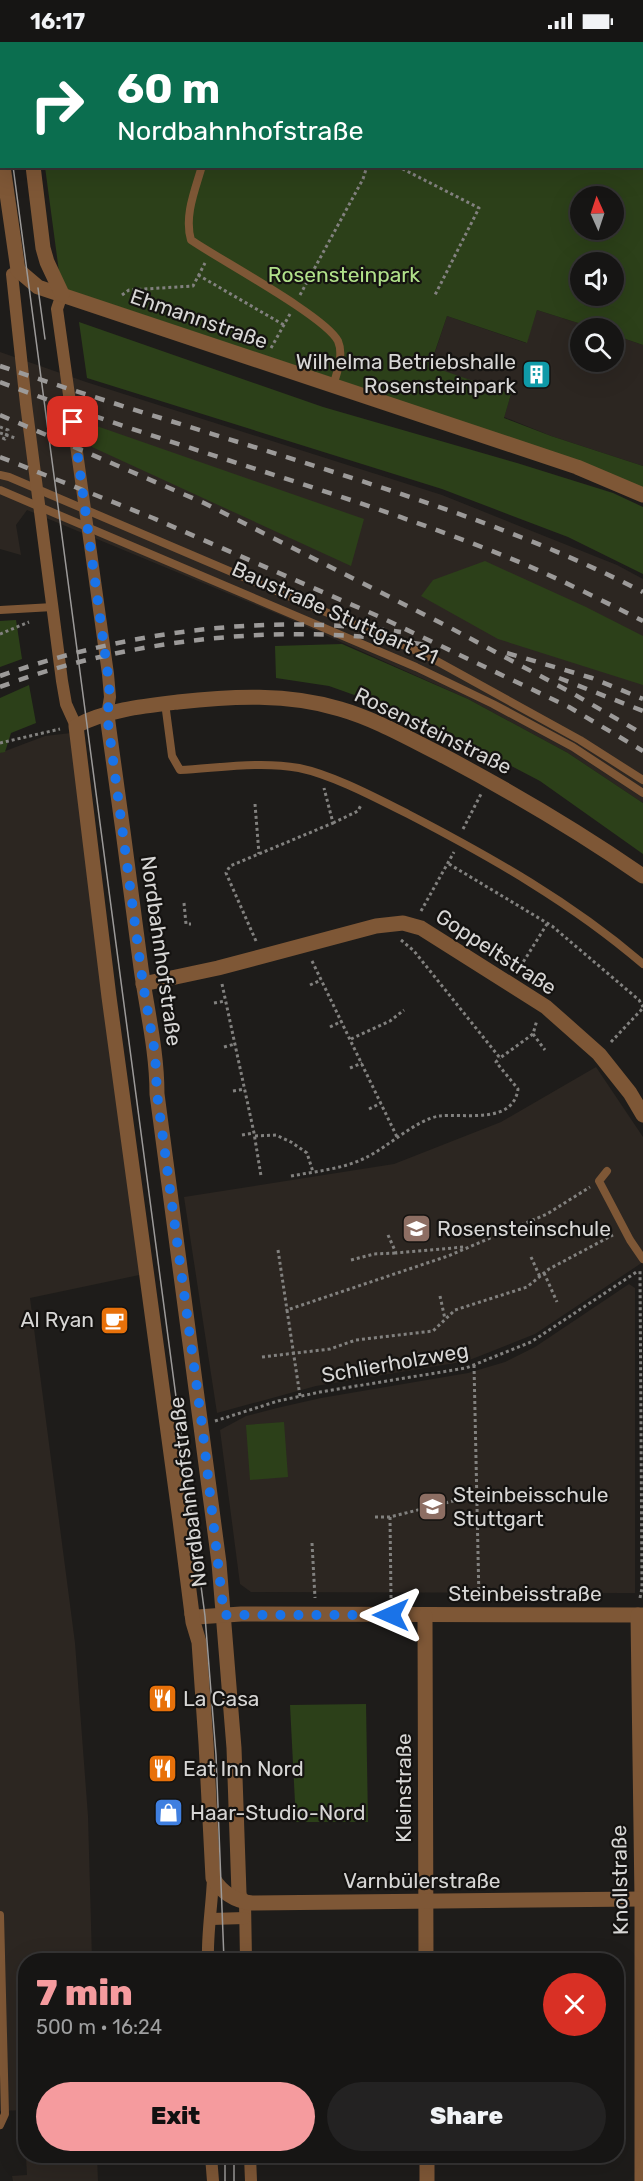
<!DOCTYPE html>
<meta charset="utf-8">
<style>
body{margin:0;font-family:Rubik,sans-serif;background:#232222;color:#f1f3f6;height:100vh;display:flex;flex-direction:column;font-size:22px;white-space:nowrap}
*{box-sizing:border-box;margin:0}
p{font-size:20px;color:#9e9fa0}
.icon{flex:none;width:33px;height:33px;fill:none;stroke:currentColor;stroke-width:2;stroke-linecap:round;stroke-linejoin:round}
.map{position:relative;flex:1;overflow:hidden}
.side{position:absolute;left:18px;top:1911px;width:606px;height:210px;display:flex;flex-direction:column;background:#161514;border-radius:24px;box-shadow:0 6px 24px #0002,0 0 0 2px #353434}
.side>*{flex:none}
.guide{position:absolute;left:0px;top:0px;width:644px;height:126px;box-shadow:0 6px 24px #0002,0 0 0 2px #353434;background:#0b6e4f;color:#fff;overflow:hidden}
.needle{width:39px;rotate:357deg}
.tools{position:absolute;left:570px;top:144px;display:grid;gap:12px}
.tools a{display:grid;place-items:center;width:54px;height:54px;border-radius:50%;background:#161514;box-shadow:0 6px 24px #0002,0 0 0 2px #353434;font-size:30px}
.pin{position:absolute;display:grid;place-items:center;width:51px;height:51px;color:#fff;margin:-26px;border-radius:12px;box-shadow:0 3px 9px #0006}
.me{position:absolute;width:66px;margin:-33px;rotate:270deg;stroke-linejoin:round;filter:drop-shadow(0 0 4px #0008)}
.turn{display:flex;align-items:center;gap:21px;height:126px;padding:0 18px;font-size:27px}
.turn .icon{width:78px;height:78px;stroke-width:2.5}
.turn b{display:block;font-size:42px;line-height:51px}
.round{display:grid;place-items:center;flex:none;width:63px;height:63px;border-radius:32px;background:#232222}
.summary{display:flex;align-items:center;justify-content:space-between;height:102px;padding:0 18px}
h1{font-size:36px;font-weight:800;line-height:45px;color:#f59b9e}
.button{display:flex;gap:12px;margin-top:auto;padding:12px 18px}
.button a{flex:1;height:69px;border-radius:36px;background:#f59b9e;color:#111;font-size:24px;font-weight:800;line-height:69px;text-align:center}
.button a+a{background:#232222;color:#f1f3f6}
.status{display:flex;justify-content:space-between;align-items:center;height:42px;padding:0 30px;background:#161514;direction:ltr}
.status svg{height:16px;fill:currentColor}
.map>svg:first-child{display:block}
.built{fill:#2c2621}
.green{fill:#2c4019;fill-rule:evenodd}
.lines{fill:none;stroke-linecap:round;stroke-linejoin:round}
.path{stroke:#82817f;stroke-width:3;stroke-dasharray:3 3;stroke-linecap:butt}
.service{stroke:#7e5736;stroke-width:8}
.pedestrian{stroke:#7e5736;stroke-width:12}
.minor{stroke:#7e5736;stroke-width:15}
.tertiary{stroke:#7e5736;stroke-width:15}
.tram{stroke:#9c9a99;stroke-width:1.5}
.rail{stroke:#9c9a99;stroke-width:4.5;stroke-dasharray:10 10;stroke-linecap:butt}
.route{stroke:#1a73e8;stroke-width:10;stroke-dasharray:0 18}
.labels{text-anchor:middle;stroke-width:4.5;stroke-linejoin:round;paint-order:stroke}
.park-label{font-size:21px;fill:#b1e18a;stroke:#151311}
.street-label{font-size:21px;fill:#d7d6d5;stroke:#151311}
.poi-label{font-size:21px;fill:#d7d6d5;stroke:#151311;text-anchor:start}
</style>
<div class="status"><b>16:17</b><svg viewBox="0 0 49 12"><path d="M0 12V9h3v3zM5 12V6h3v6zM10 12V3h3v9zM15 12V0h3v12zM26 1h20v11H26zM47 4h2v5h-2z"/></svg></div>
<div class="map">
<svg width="643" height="2139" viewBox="0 0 643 2139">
<rect width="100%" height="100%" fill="#1e1c1a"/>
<g class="built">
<polygon points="537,268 594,286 580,286 580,320 614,320 614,293 643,303 643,424 551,394 504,375 511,352 430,325 447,274 526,301"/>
<polygon points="0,310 86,340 442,453 617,523 643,537 643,761 568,711 468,657 285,575 27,468 16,483 21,513 0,507"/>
<polygon points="71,691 144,1232 30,1256 75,1601 88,1774 92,1918 26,1918 25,2089 25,2068 0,2069 0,711 45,694"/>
<polygon points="596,1025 643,1095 643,1220 535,1292 467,1319 316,1344 217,1371 184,1155 394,1122 501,1080"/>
<polygon points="629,1242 635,1246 635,1551 251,1550 240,1542 220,1388 246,1374 277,1366 321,1356 468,1331 505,1320 535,1305"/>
<polygon points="26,2114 97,2114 98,2139 13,2139 12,2134 27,2133"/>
</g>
<g class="green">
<path d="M29,0H643V303L614,293V286H594L537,268L527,301L447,274L430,324L511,352L504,376L551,394L643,424V453L62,252L45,125L642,124V2ZM580,154H614V188H580ZM580,220H614V254H580Z"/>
<polygon points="79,280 323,365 517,421 613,451 643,465 643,532 568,495 442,447 87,336"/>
<polygon points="88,381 364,477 351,524 92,405"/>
<polygon points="485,519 586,565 643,594 643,643 498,597 421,554 433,538"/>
<polygon points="16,578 22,617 0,625 0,579"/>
<polygon points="342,602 468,657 568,711 643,761 643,812 540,739 419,676 329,644 276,636 275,604"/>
<polygon points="29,643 36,681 11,691 5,710 0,711 0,656"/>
<polygon points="284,1380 288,1435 250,1438 246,1383"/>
<polygon points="366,1662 368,1780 296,1780 290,1663"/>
</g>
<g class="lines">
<g class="path">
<polyline points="242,0 243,2"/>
<polyline points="487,0 491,2"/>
<polyline points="522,0 522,2"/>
<polyline points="601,0 604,2"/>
<polyline points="54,2 56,0"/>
<polyline points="442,2 443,0"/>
<polyline points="642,18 643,18"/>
<polyline points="642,111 643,112"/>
<polyline points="397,124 479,166 435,253"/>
<polyline points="198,233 284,283"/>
<polyline points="122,253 129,248 193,244 205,221"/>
<polyline points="300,253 363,137 367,124"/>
<polyline points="271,306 290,272"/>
<polyline points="0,385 8,388 5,397 0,395"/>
<polyline points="0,391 15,396"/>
<polyline points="0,592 29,580"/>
<polyline points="0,701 60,687"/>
<polyline points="255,762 259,812"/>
<polyline points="333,781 358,769 361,763"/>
<polyline points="463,787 481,752"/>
<polyline points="449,822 552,884 639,958 643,965"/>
<polyline points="184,861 186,882 191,882"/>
<polyline points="421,869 454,810"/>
<polyline points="401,898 414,909 500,1016 533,992 537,978"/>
<polyline points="256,899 226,831 230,824 333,781 324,746"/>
<polyline points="312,919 398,1097"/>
<polyline points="517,930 547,882"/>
<polyline points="222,942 254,1091 261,1134"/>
<polyline points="310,943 321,938"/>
<polyline points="214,961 225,959"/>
<polyline points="330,985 342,979"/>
<polyline points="533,992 545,1008"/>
<polyline points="351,997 390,979 404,968"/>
<polyline points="611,1000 643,966"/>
<polyline points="224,1005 235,1002"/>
<polyline points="350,1026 362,1021"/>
<polyline points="233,1049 245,1047"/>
<polyline points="369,1067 381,1061"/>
<polyline points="242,1093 254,1091"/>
<polyline points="255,1094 276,1093 291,1100 307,1111 313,1130"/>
<path d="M291,1134C317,1129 344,1127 367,1115C389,1104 416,1078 439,1074C464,1071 513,1083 518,1047L496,1020L500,1016"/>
<polyline points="388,1193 396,1211 464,1205"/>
<polyline points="278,1208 287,1268"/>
<polyline points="531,1215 540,1235"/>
<polyline points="351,1218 374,1212 396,1211"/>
<polyline points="544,1231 557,1260"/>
<polyline points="440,1254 445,1277"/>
<polyline points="262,1315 330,1307 356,1298 433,1289 455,1268 527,1245 549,1227 613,1193"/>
<polyline points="474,1323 479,1558"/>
<polyline points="300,1354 287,1268 448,1214 547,1172 590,1145"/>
<polyline points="215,1379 278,1359 320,1350 466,1326 531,1300 638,1229"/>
<polyline points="375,1475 390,1475"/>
<polyline points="312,1501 315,1556"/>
<polyline points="391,1556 390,1475 477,1453"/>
<polyline points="640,1556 642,1546 640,1228"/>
</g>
<g class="service">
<path d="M202,124C195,148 184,174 191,198C220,218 325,274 338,299C344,313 337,330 333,344"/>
<polyline points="0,433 9,435 424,612 580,698 643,738"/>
<polyline points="0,448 416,625 493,662 573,705 643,751"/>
<polyline points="0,568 53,565"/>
<path d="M165,661L172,714L180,728C219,726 260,719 299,726C333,733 376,756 408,772C491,815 572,861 643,922"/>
<polyline points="607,1129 599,1139 630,1198 643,1217"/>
<polyline points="0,1873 5,2072 0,2083"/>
</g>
<g class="pedestrian">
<polyline points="94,2 95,0"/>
<polyline points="12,232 26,362 62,639 66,662 76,684"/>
<polyline points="62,252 57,267 108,632 110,655 107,673"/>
<polyline points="245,1860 246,1918"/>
<polyline points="211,1877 245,1876"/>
<path d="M208,1918C207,1891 212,1864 213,1836"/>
<polyline points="211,2114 213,2139"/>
<polyline points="250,2114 251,2139"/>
</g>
<g class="minor">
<path d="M107,673C119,757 130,842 141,926C147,969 157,1009 157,1052L219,1521L234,1706L239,1851L240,1856L245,1860"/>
<polyline points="143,942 218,926 376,884 403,881 421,886 546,965 599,1012 630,1051 643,1073"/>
<polyline points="192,1572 197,1575 241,1572 643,1573"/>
<polyline points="638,1573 642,1857 642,2139"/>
<polyline points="425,1574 426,1918"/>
<path d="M642,1857L252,1861C235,1859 222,1851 213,1836L206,1701L199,1600L193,1580L180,1478L109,955L76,684C106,668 144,664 178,660C231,654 288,651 340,667C375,677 408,696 440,712C510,749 578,789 643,834"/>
<polyline points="427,2114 427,2139"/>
</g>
<g class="tertiary">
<polyline points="17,0 17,2"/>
<polyline points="0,101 2,112"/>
<polyline points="3,124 18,228 38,245 577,425 643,453"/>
<polyline points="33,124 43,206 47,220 62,252"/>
</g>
<g class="tram">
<polyline points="5,0 5,2"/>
<polyline points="0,32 2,42"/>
<polyline points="13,124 205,1574 216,1713 224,1918"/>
<polyline points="38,246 45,297"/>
<polyline points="225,2114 225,2139"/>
<polyline points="234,2139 234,2114"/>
</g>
<g class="rail">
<path d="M0,324C106,360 214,392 321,426C431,461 540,497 643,550"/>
<path d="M0,340C167,404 341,448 507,515C554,534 599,557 643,579"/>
<polyline points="0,373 204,461 445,583 572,651 643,692"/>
<polyline points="0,415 153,476 380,575 569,665 643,709"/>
<polyline points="507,611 592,636 643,657"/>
<path d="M0,634C128,589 266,571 401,590"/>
<polyline points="559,636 643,669"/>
<path d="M0,645C129,596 296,578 431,604"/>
</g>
</g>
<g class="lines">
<polyline class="route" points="73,380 108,633 110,655 107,673 143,942 155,1011 157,1052 202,1383 224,1573 391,1573"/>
</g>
<defs>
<symbol id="building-square" viewBox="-11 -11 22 22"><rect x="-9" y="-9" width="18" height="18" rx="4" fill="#0f9aa8" stroke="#151311"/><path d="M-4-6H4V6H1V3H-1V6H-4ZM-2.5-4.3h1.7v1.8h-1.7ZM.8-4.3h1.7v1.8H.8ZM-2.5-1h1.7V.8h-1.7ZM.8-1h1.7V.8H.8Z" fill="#fff"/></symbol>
<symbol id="school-square" viewBox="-11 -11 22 22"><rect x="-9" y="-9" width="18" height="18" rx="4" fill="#8d6e63" stroke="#151311"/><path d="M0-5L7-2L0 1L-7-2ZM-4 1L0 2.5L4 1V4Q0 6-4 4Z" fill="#fff"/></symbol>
<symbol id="cafe-square" viewBox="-11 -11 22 22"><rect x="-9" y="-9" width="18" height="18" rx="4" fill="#e8710a" stroke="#151311"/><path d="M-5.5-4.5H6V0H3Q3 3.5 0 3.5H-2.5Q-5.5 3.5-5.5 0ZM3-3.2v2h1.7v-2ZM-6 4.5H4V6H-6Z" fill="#fff"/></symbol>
<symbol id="restaurant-square" viewBox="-11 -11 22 22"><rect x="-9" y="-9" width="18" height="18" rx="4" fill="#e8710a" stroke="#151311"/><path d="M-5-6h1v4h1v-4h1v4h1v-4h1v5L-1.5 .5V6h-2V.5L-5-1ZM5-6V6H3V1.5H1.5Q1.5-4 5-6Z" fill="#fff"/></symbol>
<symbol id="shop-square" viewBox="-11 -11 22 22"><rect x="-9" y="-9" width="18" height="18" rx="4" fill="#3f7fe0" stroke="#151311"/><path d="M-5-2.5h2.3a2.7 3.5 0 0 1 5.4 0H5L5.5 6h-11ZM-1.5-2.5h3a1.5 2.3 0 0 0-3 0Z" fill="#fff"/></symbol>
</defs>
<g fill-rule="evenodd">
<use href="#building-square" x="520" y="316" width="33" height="33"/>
<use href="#school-square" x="400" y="1170" width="33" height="33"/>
<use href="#cafe-square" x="98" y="1262" width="33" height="33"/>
<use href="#school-square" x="416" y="1448" width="33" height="33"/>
<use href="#restaurant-square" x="146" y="1640" width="33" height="33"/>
<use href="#restaurant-square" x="146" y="1710" width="33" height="33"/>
<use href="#shop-square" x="152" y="1754" width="33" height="33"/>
</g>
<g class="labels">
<g class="park-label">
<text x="344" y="240">Rosensteinpark</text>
</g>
<g class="street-label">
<text transform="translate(199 277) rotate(19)" y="7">Ehmannstraße</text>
<text transform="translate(335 571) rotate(24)" y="7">Baustraße Stuttgart 21</text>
<text transform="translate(433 689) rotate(26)" y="7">Rosensteinstraße</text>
<text transform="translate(161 909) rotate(82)" y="7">Nordbahnhofstraße</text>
<text transform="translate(496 910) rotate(33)" y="7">Goppeltstraße</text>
<text transform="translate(395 1321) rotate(-10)" y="7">Schlierholzweg</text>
<text transform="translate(188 1450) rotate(-97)" y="7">Nordbahnhofstraße</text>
<text x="525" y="1559">Steinbeisstraße</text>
<text transform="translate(404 1746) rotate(-90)" y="7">Kleinstraße</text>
<text transform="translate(620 1838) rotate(-91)" y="7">Knollstraße</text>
<text x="422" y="1846">Varnbülerstraße</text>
</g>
<g class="poi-label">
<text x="516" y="327" text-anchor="end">Wilhelma Betriebshalle<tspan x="516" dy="24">Rosensteinpark</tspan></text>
<text x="437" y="1194">Rosensteinschule</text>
<text x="94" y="1285" text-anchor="end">Al Ryan</text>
<text x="453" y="1460">Steinbeisschule<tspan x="453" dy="24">Stuttgart</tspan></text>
<text x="183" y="1664">La Casa</text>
<text x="183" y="1734">Eat Inn Nord</text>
<text x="190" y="1778">Haar-Studio-Nord</text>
</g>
</g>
</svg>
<div class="tools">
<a><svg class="needle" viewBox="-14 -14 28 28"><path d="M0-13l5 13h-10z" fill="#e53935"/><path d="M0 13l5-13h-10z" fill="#9e9fa0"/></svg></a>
<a><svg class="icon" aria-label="sound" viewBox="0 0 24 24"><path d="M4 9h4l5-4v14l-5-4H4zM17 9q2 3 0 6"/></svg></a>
<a><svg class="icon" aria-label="search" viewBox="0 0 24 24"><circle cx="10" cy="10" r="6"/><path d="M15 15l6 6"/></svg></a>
</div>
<div class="pin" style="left:73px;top:380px;background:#d93025"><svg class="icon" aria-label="arrive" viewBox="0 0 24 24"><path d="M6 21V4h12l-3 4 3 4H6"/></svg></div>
<svg class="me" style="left:391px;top:1573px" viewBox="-20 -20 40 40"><path d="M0-17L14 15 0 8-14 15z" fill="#1a73e8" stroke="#fff" stroke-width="4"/></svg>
<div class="guide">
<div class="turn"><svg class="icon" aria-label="right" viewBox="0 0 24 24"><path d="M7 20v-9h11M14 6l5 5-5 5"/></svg><div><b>60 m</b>Nordbahnhofstraße</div></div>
</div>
<section class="side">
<div class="summary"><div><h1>7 min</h1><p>500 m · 16:24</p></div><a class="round" style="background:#d93025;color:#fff"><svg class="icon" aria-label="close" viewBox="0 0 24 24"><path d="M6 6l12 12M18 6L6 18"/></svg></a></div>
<div class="button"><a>Exit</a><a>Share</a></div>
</section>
</div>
